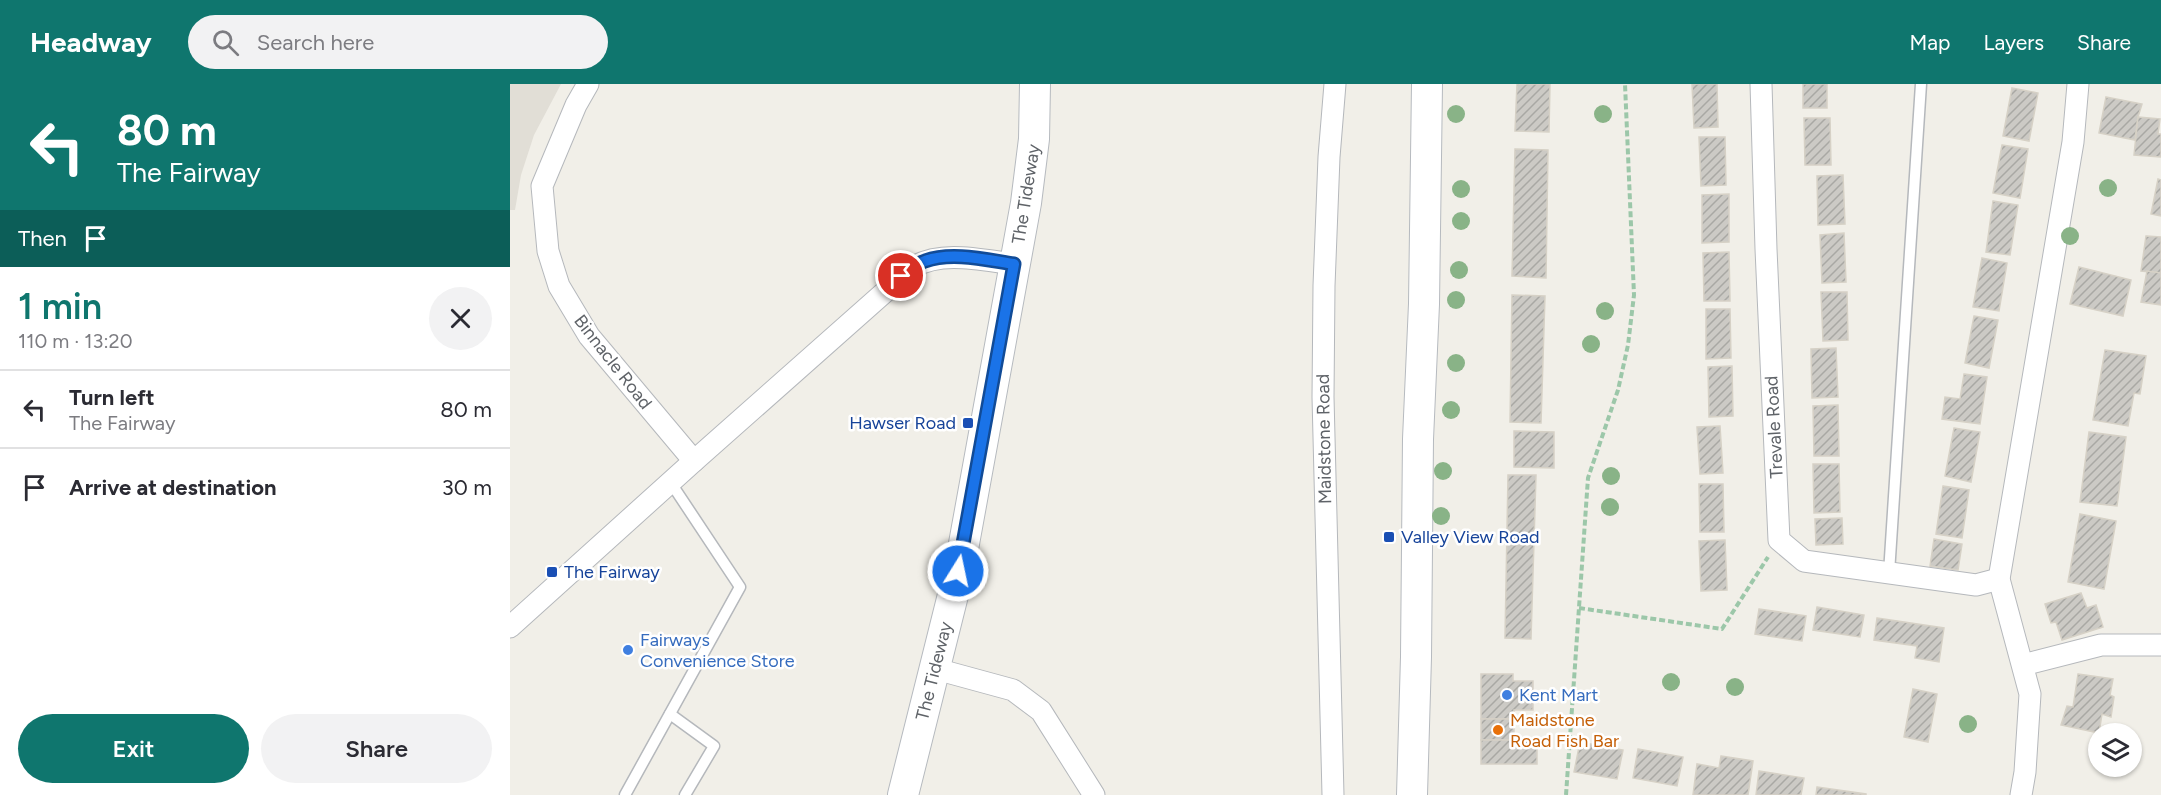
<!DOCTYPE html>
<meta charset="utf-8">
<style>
body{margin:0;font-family:Figtree,sans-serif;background:#f2f2f3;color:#2b2b33;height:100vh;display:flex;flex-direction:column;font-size:22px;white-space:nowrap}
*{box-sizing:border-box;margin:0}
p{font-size:20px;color:#7c7c81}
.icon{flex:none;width:33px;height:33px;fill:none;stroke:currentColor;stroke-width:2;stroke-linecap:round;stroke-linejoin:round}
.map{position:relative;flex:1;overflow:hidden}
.panel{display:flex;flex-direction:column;background:#fff;width:510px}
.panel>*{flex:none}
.banner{background:#0f766e;color:#fff;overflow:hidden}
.controls{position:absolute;left:1578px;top:639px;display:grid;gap:12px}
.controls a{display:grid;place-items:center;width:54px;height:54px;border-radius:50%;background:#fff;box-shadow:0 2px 4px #0004;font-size:30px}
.pin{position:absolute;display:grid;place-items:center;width:51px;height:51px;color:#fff;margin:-26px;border:3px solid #fff;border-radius:50%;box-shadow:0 2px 6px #0007}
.me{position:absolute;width:66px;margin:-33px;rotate:10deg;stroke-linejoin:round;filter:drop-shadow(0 0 4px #0008)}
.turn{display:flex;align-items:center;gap:21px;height:126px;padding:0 18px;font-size:27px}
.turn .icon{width:78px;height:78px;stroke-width:2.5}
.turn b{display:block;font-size:42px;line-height:51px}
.then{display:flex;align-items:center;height:57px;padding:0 18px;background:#0003;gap:12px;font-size:22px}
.round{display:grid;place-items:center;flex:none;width:63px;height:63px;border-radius:32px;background:#f2f2f3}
.head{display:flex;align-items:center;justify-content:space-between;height:102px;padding:0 18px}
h1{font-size:36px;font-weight:600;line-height:45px;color:#0f766e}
.action{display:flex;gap:12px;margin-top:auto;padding:12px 18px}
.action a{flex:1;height:69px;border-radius:36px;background:#0f766e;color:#fff;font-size:24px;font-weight:600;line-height:69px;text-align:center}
.action a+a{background:#f2f2f3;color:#2b2b33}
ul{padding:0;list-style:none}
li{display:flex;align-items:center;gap:18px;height:78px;padding:0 18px;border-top:2px solid #e1e1e2}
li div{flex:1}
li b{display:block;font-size:22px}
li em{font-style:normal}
header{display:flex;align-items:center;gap:36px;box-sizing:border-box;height:84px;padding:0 30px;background:#0f766e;color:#fff}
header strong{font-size:28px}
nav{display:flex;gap:33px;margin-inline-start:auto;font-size:21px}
.search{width:420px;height:54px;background:#f2f2f3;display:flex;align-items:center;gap:15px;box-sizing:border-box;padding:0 21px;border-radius:33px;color:#7c7c81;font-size:22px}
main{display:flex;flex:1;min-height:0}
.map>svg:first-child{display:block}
.education{fill:#e1ded6}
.building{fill:url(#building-hatch);stroke:#d6d1c6;stroke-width:1.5}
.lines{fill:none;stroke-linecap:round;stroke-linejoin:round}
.lane-casing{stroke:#b5b8bc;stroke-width:13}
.street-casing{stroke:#b5b8bc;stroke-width:23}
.secondary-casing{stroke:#b6babf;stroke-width:32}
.path{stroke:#9cc7a9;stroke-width:4;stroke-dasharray:6 3;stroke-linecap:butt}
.lane{stroke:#fff;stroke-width:10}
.street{stroke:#fff;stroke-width:21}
.secondary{stroke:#fff;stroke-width:30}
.tree{fill:#89b387}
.route-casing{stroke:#114b97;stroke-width:15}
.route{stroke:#1a73e8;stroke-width:10}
.transit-dot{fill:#1a4fb4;stroke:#fff;stroke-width:2}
.shop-dot{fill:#3f7fe0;stroke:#fff;stroke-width:2}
.food-dot{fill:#e8710a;stroke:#fff;stroke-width:2}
.labels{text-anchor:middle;stroke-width:5;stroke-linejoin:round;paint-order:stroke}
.street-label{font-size:18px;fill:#5f6368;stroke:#fff}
.transit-label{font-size:18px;fill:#164399;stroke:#fff;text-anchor:start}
.shop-label{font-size:18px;fill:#366cbe;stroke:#fff;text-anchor:start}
.food-label{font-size:18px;fill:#c56008;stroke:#fff;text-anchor:start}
</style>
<header>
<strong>Headway</strong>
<div class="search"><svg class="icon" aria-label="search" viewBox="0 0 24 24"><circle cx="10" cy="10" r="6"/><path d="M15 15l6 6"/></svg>Search here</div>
<nav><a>Map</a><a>Layers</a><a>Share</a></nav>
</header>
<main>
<section class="panel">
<div class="banner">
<div class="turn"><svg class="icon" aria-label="left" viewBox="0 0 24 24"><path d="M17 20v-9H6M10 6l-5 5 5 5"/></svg><div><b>80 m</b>The Fairway</div></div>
<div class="then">Then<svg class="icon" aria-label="arrive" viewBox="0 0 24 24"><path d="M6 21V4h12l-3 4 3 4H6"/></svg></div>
</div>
<div class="head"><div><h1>1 min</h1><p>110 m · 13:20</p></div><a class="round"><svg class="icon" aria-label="close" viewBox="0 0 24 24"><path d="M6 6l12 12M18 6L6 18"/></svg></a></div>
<ul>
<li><svg class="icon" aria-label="left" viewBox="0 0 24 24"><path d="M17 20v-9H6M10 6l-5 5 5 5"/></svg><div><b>Turn left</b><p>The Fairway</p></div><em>80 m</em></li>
<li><svg class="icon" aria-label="arrive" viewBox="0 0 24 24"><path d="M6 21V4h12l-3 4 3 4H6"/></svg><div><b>Arrive at destination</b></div><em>30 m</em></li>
</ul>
<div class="action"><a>Exit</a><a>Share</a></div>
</section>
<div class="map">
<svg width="1651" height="711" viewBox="0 0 1651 711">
<defs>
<pattern id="building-hatch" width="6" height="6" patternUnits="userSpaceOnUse" patternTransform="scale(1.5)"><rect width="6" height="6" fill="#cccac5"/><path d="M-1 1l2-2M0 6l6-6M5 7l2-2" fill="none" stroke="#a9a8a4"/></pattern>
</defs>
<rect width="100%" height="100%" fill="#f1efe8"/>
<polygon class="education" points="0,0 51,0 24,51 11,91 5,126 0,126"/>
<g class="building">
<polygon points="1007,0 1040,0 1039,48 1005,47"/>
<polygon points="1182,0 1207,0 1208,43 1184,44"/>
<rect x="1293" y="0" width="24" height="24"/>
<polygon points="1502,4 1528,9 1519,57 1493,52"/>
<polygon points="1596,13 1632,20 1628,33 1625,56 1589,49"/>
<polygon points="1628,33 1650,35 1648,50 1651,50 1651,73 1624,71"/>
<polygon points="1294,34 1320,34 1321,81 1295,81"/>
<polygon points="1189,53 1215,53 1216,101 1191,102"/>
<polygon points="1492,61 1518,65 1510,114 1483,109"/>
<polygon points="1005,65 1038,66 1036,194 1002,192"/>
<polygon points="1333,91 1335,140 1308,141 1307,92"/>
<polygon points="1648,95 1651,96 1651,132 1641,130"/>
<polygon points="1219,110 1219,158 1192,159 1192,111"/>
<polygon points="1483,117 1508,121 1500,171 1476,168"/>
<polygon points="1334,149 1336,198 1312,199 1310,151"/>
<polygon points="1636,152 1651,153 1651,189 1631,187"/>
<polygon points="1219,168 1220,217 1194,217 1193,169"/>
<polygon points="1472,174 1497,179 1489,227 1463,223"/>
<polygon points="1569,183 1621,196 1613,232 1560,220"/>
<polygon points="1637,187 1651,189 1651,221 1631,218"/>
<polygon points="1311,208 1337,208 1338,256 1313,257"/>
<polygon points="1002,211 1035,212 1031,339 1000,338"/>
<polygon points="1196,225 1220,225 1221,274 1196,275"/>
<polygon points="1464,232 1488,236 1479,284 1455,279"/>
<polygon points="1326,264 1328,313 1302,314 1301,265"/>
<polygon points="1595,266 1636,272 1630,310 1624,309 1618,342 1583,336"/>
<polygon points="1222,282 1223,332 1199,333 1198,283"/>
<polygon points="1454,290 1477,293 1470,340 1432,335 1435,313 1450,315"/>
<polygon points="1328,321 1329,372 1304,372 1303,322"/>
<polygon points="1210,342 1213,389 1190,390 1187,343"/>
<polygon points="1444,344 1470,348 1461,398 1435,392"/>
<polygon points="1004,347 1044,348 1044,384 1004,383"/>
<polygon points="1579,348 1616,353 1607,422 1570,418"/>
<polygon points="1303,380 1329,380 1330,428 1304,429"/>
<polygon points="998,391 1026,391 1021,555 995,554"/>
<polygon points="1189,400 1213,400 1214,448 1190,448"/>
<polygon points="1433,402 1459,406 1452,454 1426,450"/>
<polygon points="1570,430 1606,437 1594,505 1558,498"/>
<polygon points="1332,434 1333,460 1306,461 1305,435"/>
<polygon points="1424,455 1452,460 1448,486 1420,482"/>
<polygon points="1215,456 1217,506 1191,507 1189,457"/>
<polygon points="1571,509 1577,524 1586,521 1593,543 1552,556 1546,538 1541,539 1535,520"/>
<polygon points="1307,523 1354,531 1350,553 1303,546"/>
<polygon points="1249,525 1296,532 1292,557 1245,550"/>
<polygon points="1367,534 1434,544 1429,578 1405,574 1407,562 1364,556"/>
<polygon points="971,590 1003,590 1003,597 1023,597 1023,626 1004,626 1004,635 971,635"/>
<polygon points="1568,590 1603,595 1600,611 1604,613 1601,633 1592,630 1589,649 1551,641 1557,622 1563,623"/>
<polygon points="1403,605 1427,610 1418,658 1394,653"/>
<rect x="971" y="635" width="33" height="21"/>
<rect x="971" y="656" width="56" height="24"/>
<polygon points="1070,658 1113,666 1107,695 1064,688"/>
<polygon points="1128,665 1173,673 1167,702 1123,694"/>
<polygon points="1211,672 1243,677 1238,711 1183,711 1187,680 1209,684"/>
<polygon points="1249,687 1294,694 1291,711 1246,711"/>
<polygon points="1307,703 1356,710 1356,711 1306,711"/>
</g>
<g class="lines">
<defs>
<g id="lane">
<polyline points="1379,489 1411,0"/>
<polyline points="160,630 204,662 175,711"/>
<polyline points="115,711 230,503 161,399"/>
</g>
<g id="street">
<polyline points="78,0 66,21 32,102 38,167 49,202 79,252 184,377"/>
<polyline points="1251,0 1256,165 1269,456 1294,477 1466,501 1489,495"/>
<path d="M0,543L184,377L403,183C433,166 471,176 504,180"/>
<polyline points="1513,581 1591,561 1651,561"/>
<polyline points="426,585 503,606 531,627 584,711"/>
<polyline points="823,711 813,313 814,202 819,73 825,0"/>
<polyline points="1511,711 1515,688 1520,610 1489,495 1563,58 1568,0"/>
</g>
<g id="secondary">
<polyline points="393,711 449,487 516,119 524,55 525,0"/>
<polyline points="902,711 906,573 908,355 914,220 917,0"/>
</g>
</defs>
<use href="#lane" class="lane-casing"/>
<use href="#street" class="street-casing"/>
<use href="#secondary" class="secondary-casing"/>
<g class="path">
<polyline points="1069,524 1212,545 1258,473"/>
<polyline points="1056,711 1078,394 1108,306 1118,261 1124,211 1115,0"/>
</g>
<use href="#lane" class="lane"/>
<use href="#street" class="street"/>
<use href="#secondary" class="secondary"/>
</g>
<g class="tree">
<circle cx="946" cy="30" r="9"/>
<circle cx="1093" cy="30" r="9"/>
<circle cx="1598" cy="104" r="9"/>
<circle cx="951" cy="105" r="9"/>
<circle cx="951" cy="137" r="9"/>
<circle cx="1560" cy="152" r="9"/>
<circle cx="949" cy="186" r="9"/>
<circle cx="946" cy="216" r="9"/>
<circle cx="1095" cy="227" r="9"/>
<circle cx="1081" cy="260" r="9"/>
<circle cx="946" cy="279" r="9"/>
<circle cx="941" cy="326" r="9"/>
<circle cx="933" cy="387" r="9"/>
<circle cx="1101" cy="392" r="9"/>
<circle cx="1100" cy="423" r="9"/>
<circle cx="931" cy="432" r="9"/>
<circle cx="1161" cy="598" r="9"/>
<circle cx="1225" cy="603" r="9"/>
<circle cx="1458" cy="640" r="9"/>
</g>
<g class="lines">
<defs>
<path id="route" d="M391,192C399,186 406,180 415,177C442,167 477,176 504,180L448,487"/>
</defs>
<use href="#route" class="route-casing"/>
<use href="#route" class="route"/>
</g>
<g class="transit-dot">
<rect x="452" y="333" width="12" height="12" rx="3"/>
<rect x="873" y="447" width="12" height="12" rx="3"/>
<rect x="36" y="482" width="12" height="12" rx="3"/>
</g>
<g class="shop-dot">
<circle cx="118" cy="566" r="6"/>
<circle cx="997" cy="611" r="6"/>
</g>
<circle class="food-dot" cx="988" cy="646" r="6"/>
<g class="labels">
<g class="street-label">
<text transform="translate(516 110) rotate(-81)" y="6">The Tideway</text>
<text transform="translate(103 278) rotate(52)" y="6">Binnacle Road</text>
<text transform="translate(1264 343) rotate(-93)" y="6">Trevale Road</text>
<text transform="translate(814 355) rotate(-91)" y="6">Maidstone Road</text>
<text transform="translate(424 587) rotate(-76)" y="6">The Tideway</text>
</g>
<g class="transit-label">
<text x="446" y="345" text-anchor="end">Hawser Road</text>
<text x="891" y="459">Valley View Road</text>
<text x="54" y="494">The Fairway</text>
</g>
<g class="shop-label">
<text x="130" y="562">Fairways<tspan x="130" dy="21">Convenience Store</tspan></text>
<text x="1009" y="617">Kent Mart</text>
</g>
<g class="food-label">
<text x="1000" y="642">Maidstone<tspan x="1000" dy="21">Road Fish Bar</tspan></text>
</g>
</g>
</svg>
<div class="controls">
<a><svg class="icon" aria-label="layers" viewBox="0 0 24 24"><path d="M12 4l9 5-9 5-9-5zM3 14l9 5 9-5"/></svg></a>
</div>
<div class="pin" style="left:391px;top:192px;background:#d93025"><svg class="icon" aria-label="arrive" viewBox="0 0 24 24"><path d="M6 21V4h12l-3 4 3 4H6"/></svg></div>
<svg class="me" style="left:448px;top:487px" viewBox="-20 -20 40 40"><circle r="17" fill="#1a73e8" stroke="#fff" stroke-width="3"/><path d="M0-11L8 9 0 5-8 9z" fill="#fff"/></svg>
</div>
</main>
